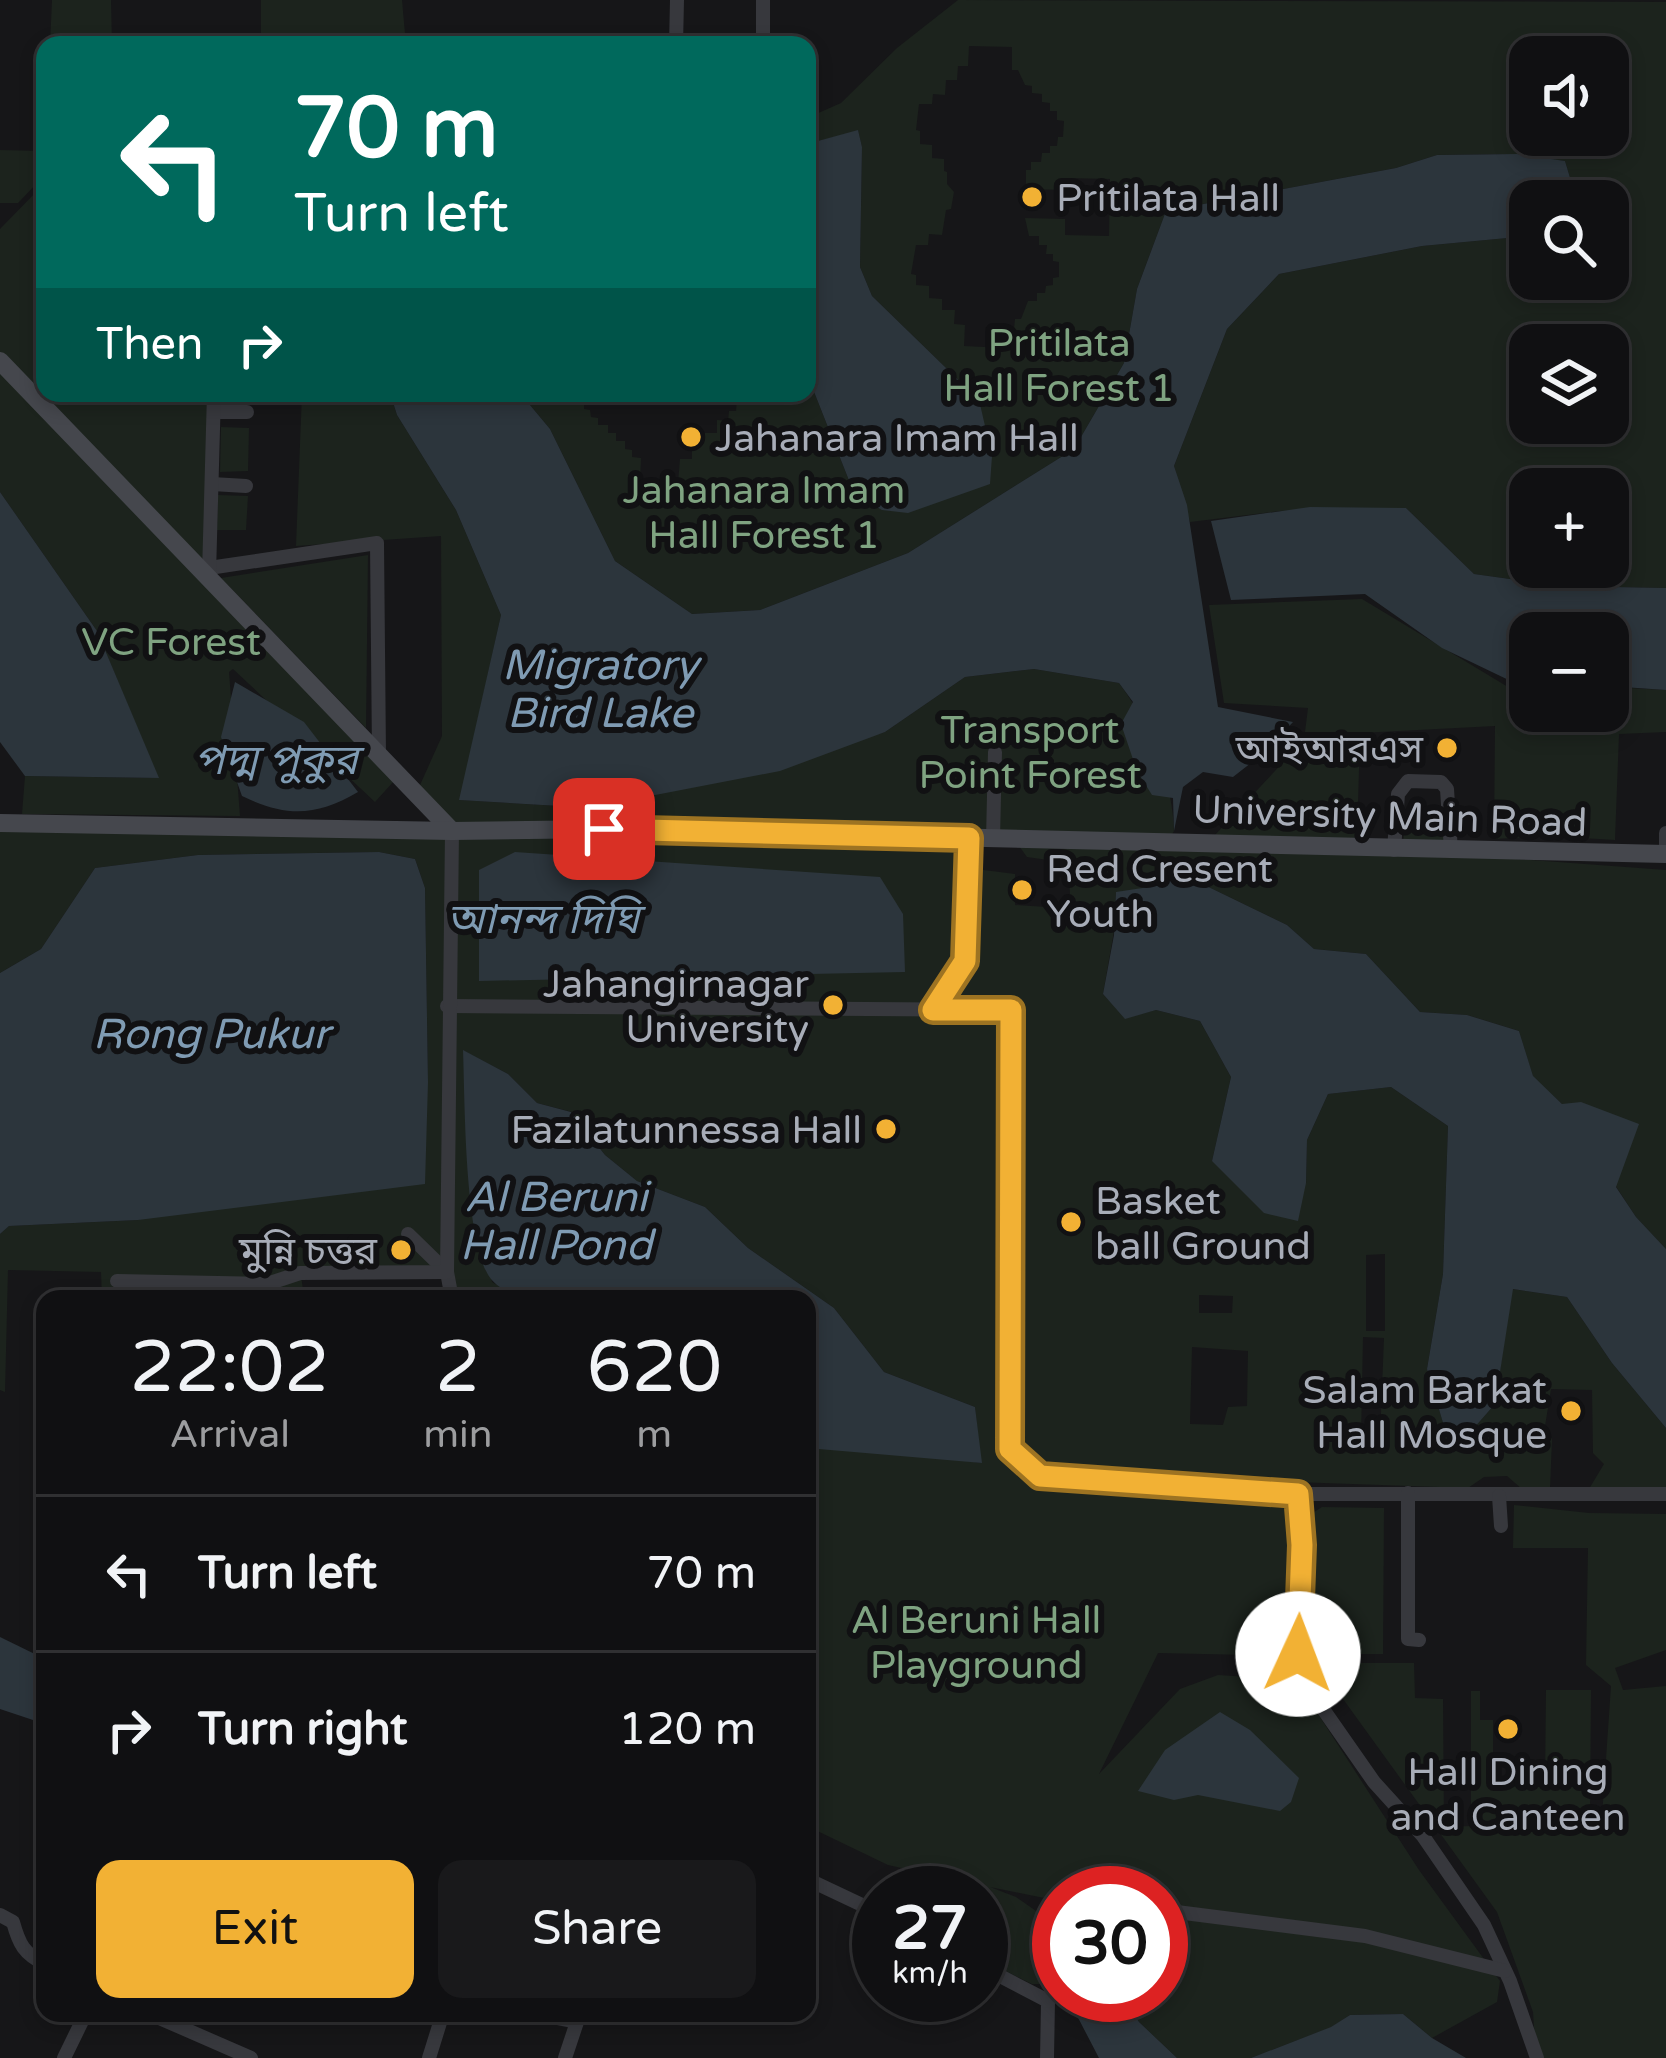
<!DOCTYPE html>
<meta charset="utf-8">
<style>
body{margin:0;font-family:"Varela Round","Noto Sans Bengali",sans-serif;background:#19191b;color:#f1f3f6;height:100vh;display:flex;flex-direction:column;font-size:45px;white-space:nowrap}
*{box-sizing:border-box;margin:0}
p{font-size:39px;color:#9c9d9f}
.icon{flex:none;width:66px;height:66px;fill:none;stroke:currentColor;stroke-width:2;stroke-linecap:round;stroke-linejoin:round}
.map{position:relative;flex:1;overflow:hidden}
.drawer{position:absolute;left:36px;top:1290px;width:780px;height:732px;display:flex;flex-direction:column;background:#101012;border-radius:24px;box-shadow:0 6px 18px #0003,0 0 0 3px #303032}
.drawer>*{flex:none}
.hud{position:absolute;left:36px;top:36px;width:780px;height:366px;border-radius:24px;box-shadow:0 6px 18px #0003,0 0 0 3px #303032;background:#00695c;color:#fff;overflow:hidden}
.fabs{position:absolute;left:1509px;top:36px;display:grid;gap:24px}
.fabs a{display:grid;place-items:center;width:120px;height:120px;border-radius:24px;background:#101012;box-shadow:0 6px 18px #0003,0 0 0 3px #303032;font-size:60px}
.speed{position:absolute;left:852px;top:1866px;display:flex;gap:24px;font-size:60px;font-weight:700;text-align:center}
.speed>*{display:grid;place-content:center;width:156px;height:156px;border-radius:50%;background:#101012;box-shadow:0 6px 18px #0003,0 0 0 3px #303032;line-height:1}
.speed small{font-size:30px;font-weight:400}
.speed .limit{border:18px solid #d22;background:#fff;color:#111}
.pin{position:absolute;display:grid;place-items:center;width:102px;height:102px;color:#fff;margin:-51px;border-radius:24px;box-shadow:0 6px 18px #0006}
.me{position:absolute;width:132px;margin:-66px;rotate:2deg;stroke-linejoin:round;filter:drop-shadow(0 0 9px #0008)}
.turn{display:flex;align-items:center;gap:42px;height:252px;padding:0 60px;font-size:54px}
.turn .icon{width:156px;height:156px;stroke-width:2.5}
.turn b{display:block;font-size:84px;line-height:102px}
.then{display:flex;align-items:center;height:114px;padding:0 60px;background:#0003;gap:24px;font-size:45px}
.eta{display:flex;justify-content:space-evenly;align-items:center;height:204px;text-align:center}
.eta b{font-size:72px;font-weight:600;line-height:84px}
.primary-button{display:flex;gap:24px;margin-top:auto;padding:24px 60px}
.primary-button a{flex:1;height:138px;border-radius:24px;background:#f2b134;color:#111;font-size:48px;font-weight:600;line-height:138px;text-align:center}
.primary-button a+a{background:#19191b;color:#f1f3f6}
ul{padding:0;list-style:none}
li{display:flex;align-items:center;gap:36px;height:156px;padding:0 60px;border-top:3px solid #303032}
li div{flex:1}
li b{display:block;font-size:45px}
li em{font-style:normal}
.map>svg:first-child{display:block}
.green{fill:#1c231d;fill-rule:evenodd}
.water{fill:#2c353c}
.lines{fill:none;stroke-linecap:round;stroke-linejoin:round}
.street{stroke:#37383d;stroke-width:14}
.secondary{stroke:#45474d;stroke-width:18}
.route-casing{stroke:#9d7322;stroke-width:30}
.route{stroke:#f2b134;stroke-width:21}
.poi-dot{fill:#f2b134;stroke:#111113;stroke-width:4.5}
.labels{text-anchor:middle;stroke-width:12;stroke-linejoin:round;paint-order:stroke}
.poi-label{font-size:39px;fill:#a8adb8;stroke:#111113;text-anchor:end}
.park-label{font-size:39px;fill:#7fa381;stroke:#111113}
.street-label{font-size:39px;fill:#a8adb8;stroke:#111113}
.water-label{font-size:42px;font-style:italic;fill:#7f9bb3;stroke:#111113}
</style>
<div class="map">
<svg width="1666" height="2058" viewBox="0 0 1666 2058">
<rect width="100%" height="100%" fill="#161618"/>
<g class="green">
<polygon points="52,0 111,0 112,45 50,45"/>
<polygon points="261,0 402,0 406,45 261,45"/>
<path d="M958,0L1666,2V588L1561,586L1474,574L1406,508L1280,511L1190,522L1174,466L1227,329L1279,274L1422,246L1530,236V279H1608V201H1577L1565,161L1503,154L1437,155L1396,168L1166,211L1137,289L1124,363L1074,449L908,553L760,610L692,614L615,561L550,429L520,393H584V409L590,410L591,417L598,418V425H608V433H616V441H625V449L632,450V457L641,458L640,482L678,483L680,459H692V444H704L705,433H717V420L728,421L729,411H736L737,399H731V393H807V374L850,483L979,400L872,296L860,267L862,147L858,131L807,144V118L841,103L897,48ZM969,46L1012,47V70H1018L1025,85L1032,86V93L1042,94V102L1050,103V111H1057V120L1064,121L1063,137H1058L1057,146H1050V153H1042L1041,162H1031V170H1026V189L1066,190L1067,178L1110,179L1109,236L1065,235V219L1025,218L1029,236H1039V245H1047L1046,254H1053V261L1059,262V277L1053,278V285L1046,286L1045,293H1037V301H1028L1021,319H1015L1014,329H1005L1004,348L964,346L965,325L954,324L955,310H942V299L929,298V286L916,285V275L911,274L916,245H928L929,234L942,235L946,210L951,209L954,192L947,184V172L944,171V159L932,158V145L920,144V131L916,130L919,104H932L933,94L945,95L946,80H957L958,66H968ZM1530,57H1608V135H1530ZM1530,345H1608V423H1530ZM1530,489H1608V567H1530Z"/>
<polygon points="0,150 42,151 38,182 18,203 0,203"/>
<polygon points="45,161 45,393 214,393 209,580 0,361 0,229 43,185"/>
<polygon points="0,371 394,781 375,802 233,669 229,672 240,816 22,814 25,776 158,778 97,631 0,492"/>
<path d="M302,393H390L397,415L456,510L501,615L460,800L559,806L619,802L661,793L885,732L965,677L1034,669L1119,683C1149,723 1173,782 1174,831L1171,836L969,839L965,961L933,1009L1014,1004L944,1002L972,957L976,869L1015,874V905L1062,908L1070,895L1069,876L1053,868L1055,861L1027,857L1019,846L1394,850L1666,870V1249L1636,1217L1562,1104L1533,1077L1519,1031L1467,1015L1420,1012L1366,954L1314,949L1287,925L1190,878L1172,859L1162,885L1116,893L1114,931L1103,994L1125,1018L1156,1010L1200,1021L1231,1077L1212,1161L1306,1183L1307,1140L1328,1094L1391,1087L1448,1126L1443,1274L1427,1369L1452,1452L1495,1404L1512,1289L1567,1297L1612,1363L1666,1428V1488L1589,1489L1604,1464L1593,1453L1592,1390L1551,1389L1545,1426L1552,1439L1550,1489H1522L1507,1476L1484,1477L1468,1488L1294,1482L1289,1656L1158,1653L1099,1774L1180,1689L1218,1675L1296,1680L1419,1870L1500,1981L1497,2002L1432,2038L1403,2014L1350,2015L1332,2027L1251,2058H1177L1139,2022L1121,1995H1161V1893H1059V1901L990,1887L1016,1897L1059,1927V1955L1048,1984H1032L981,1959V1893H906L935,1878L956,1880L888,1865L807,1826V1438L981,1463L975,1407L884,1372L834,1308L748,1248L705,1207L637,1181L605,1155L572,1112L537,1103L508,1074L464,1051L492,1282L522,1299H452L447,1272L301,1274L304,1299H102L101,1272L8,1270L5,1392L0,1390V1234L9,1226L138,1220L428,1082L425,888L415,859L379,852L198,855L95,868L41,949L0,973V823L452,832L416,794L442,736L441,536L296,546ZM1385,1254V1331H1366V1255ZM1199,1295L1233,1296L1232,1313H1199ZM1363,1337L1384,1338L1380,1438H1361ZM1192,1347L1248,1351L1247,1406L1228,1407L1223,1425L1190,1424Z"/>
<polygon points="221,427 249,428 248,471 220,472"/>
<polygon points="218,495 248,496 246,530 217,530"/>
<polygon points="368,555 366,728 221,578"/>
<polygon points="1362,599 1513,690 1530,689 1530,711 1608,711 1608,687 1666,690 1666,732 1619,734 1615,840 1549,836 1494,839 1495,726 1360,733 1357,840 1214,836 1304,740 1308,708 1224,703 1209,605"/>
<polygon points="1405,816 1447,818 1445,847 1403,845"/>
<polygon points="1514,1505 1589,1513 1666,1514 1666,1650 1615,1668 1623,1690 1666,1686 1666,2058 1536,2058 1533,2012 1497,1912 1317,1663 1414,1663 1415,1698 1443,1699 1444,1827 1471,1826 1471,1691 1480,1691 1480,1720 1493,1720 1493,1782 1545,1783 1546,1690 1591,1690 1590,1816 1602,1817 1611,1686 1586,1665 1588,1548 1513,1548"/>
<polygon points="1322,1507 1384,1508 1383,1654 1304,1654 1304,1528 1308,1516"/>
</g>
<g class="water">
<polygon points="858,130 862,147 860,267 872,296 979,400 992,456 990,484 908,513 882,510 865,500 850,483 807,374 807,144"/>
<polygon points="1517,154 1565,161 1577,201 1530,201 1530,236 1422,246 1279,274 1227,329 1174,466 1187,505 1218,707 1293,722 1265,752 1233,777 1203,772 1183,787 1174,831 1173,798 1152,795 1137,771 1121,724 1133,702 1119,683 1034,669 965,677 885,732 780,771 619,802 559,806 459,800 501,615 456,510 397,415 390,393 520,393 550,429 615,561 692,614 760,610 908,553 1074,449 1124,363 1137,289 1166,211 1396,168 1437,155"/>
<polygon points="0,492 97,631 159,778 25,776 0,742"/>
<polygon points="1310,507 1406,508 1474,574 1561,586 1666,588 1666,690 1608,686 1608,633 1530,633 1530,685 1519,685 1442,648 1365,594 1231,600 1211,521"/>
<path d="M235,682L304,722L358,792C316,817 285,817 242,796L221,737Z"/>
<polygon points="379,852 415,859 425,888 428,1082 425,1184 138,1220 9,1226 0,1234 0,973 41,949 95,868 198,855"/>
<polygon points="515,852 880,877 903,914 905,972 479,981 479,870"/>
<polygon points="1172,858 1185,859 1190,878 1287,925 1314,949 1366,954 1420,1012 1467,1015 1519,1031 1533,1076 1562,1104 1581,1102 1639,1124 1616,1187 1636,1217 1666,1249 1666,1428 1612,1363 1567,1297 1513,1289 1495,1404 1452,1453 1427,1369 1443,1274 1448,1126 1391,1087 1328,1094 1307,1140 1306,1183 1298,1221 1264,1213 1212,1161 1231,1077 1200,1021 1156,1010 1125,1019 1103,994 1114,935 1116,892 1162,885"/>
<path d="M463,1050L508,1074L537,1103L571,1112L605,1155L637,1181L705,1207L748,1248L834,1308L884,1372L975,1407L982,1463L807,1448V1299H522C512,1294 498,1288 491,1279C464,1245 465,1098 463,1050Z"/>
<polygon points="0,1637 45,1659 45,1724 0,1709"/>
<polygon points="1220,1712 1250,1730 1299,1778 1291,1802 1280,1811 1198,1795 1174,1800 1138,1791 1165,1750"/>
<polygon points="1071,1995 1121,1995 1139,2022 1177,2058 1099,2058 1073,2008"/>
<polygon points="1403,2014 1432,2038 1466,2058 1251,2058 1331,2027 1350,2015"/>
</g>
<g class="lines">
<g class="street">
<polyline points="676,45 677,0"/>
<polyline points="763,45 763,0"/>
<polyline points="214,412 247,412"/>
<polyline points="212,484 246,486"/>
<polyline points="209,568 377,543 379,756"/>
<polyline points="209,574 214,393"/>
<polyline points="993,839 995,752"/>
<polyline points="1394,850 1398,794 1408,781 1441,782 1447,789 1451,851"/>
<polyline points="1666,854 1666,833"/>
<polyline points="447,1006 1011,1010 1010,1449 1040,1476 1298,1494 1666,1494"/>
<polyline points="933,1010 945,986 965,961 969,839"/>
<polyline points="408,1234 447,1272 452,1299"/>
<polyline points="117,1281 267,1284 300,1273 447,1272 452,831"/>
<polyline points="1408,1493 1408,1639 1419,1640"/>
<polyline points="1298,1494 1302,1545 1298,1654 1323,1709 1374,1782 1423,1836 1484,1925 1510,1981 1537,2058"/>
<polyline points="1499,1496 1501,1526"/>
<polyline points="807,1879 879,1913"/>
<polyline points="1161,1910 1365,1936 1505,1971"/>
<path d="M0,1915L13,1922C19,1944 24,1954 45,1964"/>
<polyline points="981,1966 1048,2001 1047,2058"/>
<polyline points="1048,2001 1059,1974"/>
<polyline points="148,2013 251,2058"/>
<polyline points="532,2013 577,2022 565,2058"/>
<polyline points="64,2058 86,2013"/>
<polyline points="429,2058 443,2013"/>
</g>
<g class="secondary">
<polyline points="0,361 452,831"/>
<polyline points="0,823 452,831 604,829 1666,854"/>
</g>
</g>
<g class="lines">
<defs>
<polyline id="route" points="604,829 969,838 965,961 933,1010 1011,1010 1010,1449 1040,1476 1298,1494 1302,1545 1298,1654"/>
</defs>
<use href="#route" class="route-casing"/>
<use href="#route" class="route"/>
</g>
<g class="poi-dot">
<circle cx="1032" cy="197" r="12"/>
<circle cx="691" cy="437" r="12"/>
<circle cx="1447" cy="748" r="12"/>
<circle cx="1022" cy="890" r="12"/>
<circle cx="833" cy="1005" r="12"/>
<circle cx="886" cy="1129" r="12"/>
<circle cx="1071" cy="1222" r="12"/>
<circle cx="401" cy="1250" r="12"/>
<circle cx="1571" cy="1411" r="12"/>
<circle cx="1508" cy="1729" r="12"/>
</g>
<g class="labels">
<g class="poi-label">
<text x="1056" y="211" text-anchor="start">Pritilata Hall</text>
<text x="715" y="451" text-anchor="start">Jahanara Imam Hall</text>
<text x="1423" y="762">আইআরএস</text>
<text x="1046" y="882" text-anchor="start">Red Cresent<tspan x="1046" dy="45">Youth</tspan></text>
<text x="809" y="997">Jahangirnagar<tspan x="809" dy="45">University</tspan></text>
<text x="862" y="1143">Fazilatunnessa Hall</text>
<text x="1095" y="1214" text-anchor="start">Basket<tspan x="1095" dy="45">ball Ground</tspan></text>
<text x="377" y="1264">মুন্নি চত্তর</text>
<text x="1547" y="1403">Salam Barkat<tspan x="1547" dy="45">Hall Mosque</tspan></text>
<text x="1508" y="1785" text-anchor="middle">Hall Dining<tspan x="1508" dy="45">and Canteen</tspan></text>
</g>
<g class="park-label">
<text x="1059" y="356">Pritilata<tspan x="1059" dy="45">Hall Forest 1</tspan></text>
<text x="764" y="503">Jahanara Imam<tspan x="764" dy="45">Hall Forest 1</tspan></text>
<text x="171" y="655">VC Forest</text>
<text x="1030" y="743">Transport<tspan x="1030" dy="45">Point Forest</tspan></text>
<text x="976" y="1633">Al Beruni Hall<tspan x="976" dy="45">Playground</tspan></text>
</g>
<g class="street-label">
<text transform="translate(1390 815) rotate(2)" y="14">University Main Road</text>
</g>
<g class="water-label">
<text x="600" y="679">Migratory<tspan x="600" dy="48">Bird Lake</tspan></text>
<text x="276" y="774">পদ্ম পুকুর</text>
<text x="543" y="933">আনন্দ দিঘি</text>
<text x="211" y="1048">Rong Pukur</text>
<text x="556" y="1211">Al Beruni<tspan x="556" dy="48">Hall Pond</tspan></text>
</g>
</g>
</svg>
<div class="fabs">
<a><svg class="icon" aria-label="sound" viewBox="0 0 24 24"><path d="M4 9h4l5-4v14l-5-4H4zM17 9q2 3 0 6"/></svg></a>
<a><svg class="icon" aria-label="search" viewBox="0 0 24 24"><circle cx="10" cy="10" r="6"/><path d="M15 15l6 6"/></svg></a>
<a><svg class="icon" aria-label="layers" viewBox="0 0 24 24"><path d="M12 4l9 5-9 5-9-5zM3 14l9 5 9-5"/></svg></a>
<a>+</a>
<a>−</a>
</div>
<div class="speed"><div>27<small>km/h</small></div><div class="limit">30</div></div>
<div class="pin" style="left:604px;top:829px;background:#d93025"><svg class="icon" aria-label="arrive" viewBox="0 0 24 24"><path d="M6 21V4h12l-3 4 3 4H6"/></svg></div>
<svg class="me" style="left:1298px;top:1654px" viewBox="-20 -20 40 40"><circle r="19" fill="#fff"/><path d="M0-13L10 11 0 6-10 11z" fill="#f2b134"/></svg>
<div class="hud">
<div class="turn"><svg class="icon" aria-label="left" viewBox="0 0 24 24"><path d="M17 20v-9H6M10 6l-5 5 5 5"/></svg><div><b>70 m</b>Turn left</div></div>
<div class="then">Then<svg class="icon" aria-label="right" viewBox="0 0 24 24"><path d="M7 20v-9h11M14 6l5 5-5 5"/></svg></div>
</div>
<section class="drawer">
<div class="eta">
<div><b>22:02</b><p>Arrival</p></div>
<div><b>2</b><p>min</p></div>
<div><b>620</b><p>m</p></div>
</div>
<ul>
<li><svg class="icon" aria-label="left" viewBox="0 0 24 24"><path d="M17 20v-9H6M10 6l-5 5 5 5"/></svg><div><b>Turn left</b></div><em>70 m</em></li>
<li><svg class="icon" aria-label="right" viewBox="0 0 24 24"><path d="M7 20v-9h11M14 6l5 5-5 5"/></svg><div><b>Turn right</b></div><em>120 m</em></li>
</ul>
<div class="primary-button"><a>Exit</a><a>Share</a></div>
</section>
</div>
